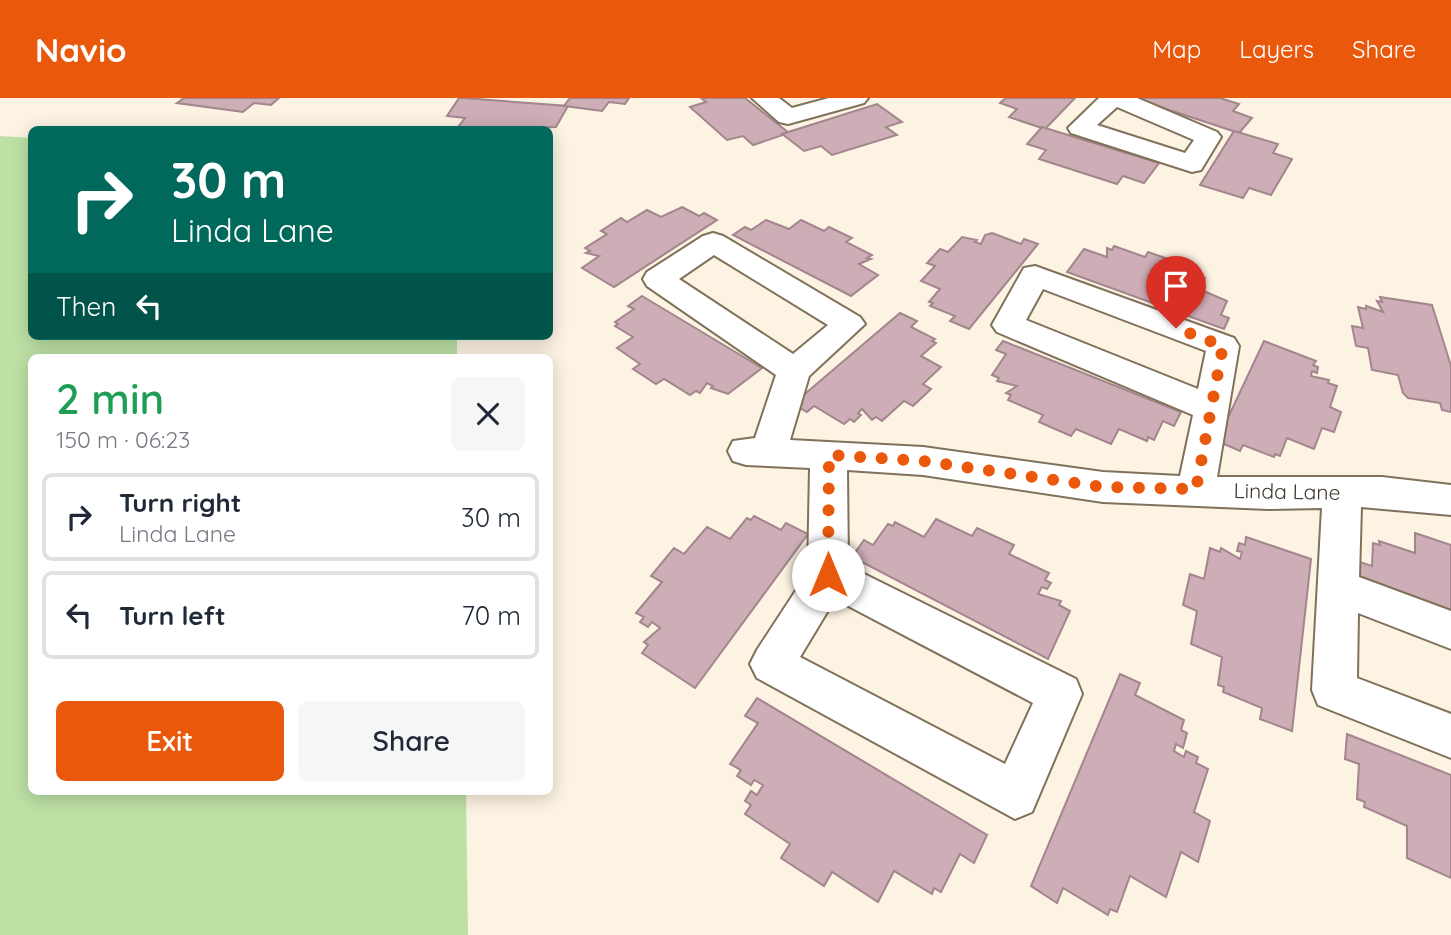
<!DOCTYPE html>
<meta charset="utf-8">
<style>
body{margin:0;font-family:Quicksand,sans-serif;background:#f6f6f7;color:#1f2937;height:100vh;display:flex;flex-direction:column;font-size:26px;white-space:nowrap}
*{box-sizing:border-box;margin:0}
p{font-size:23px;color:#747a83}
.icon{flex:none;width:38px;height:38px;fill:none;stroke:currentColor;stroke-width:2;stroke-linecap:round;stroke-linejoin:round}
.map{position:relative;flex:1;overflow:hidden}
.side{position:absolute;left:28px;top:256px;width:525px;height:441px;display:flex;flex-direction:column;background:#fff;border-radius:10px;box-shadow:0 4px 18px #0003}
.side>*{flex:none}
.banner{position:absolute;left:28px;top:28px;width:525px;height:214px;border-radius:10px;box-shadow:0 4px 18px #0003;background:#00695c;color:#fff;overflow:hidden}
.pin{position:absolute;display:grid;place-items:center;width:60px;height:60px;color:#fff;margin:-72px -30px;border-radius:50% 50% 50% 0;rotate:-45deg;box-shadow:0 0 7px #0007}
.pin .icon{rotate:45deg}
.me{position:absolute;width:77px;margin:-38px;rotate:0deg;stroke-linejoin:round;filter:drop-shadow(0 0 5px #0008)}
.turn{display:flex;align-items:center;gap:24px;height:147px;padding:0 28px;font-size:32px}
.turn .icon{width:91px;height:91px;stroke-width:2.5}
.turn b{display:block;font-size:49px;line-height:60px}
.then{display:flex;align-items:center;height:66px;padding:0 28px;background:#0003;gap:14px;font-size:26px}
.round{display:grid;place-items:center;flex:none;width:74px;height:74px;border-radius:10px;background:#f6f6f7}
.head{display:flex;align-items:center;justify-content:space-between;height:119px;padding:0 28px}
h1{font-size:42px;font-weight:600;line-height:52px;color:#1e9e55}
.cta{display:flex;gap:14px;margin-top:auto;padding:14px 28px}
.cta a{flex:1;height:80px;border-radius:10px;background:#ea580c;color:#fff;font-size:28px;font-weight:600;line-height:80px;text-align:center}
.cta a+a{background:#f6f6f7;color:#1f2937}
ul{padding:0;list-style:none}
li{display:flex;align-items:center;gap:21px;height:88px;margin:0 14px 10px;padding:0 14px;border:4px solid #e0e1e3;border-radius:10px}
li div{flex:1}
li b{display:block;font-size:26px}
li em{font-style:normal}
header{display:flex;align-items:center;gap:42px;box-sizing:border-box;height:98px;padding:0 35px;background:#ea580c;color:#fff}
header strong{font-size:33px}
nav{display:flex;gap:38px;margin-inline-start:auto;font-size:24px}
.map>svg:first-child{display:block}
.green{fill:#bde1a5}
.building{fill:#cdadb6;stroke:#a3858d;stroke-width:2}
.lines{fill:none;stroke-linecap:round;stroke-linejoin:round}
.minor-casing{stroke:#80715a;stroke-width:4}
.minor{fill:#fff;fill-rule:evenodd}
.route{stroke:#ea580c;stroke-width:12;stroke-dasharray:0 21.6}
.labels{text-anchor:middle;stroke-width:7;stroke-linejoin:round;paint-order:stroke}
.street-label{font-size:21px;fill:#3e372d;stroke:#fff}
</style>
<header>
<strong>Navio</strong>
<nav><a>Map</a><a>Layers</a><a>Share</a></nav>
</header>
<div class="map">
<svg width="1451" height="837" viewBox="0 0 1451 837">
<rect width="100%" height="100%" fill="#fdf3e3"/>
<polygon class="green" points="0,38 31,40 32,238 457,238 457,259 32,259 32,693 466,693 468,837 0,837"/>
<g class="building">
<polygon points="184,0 279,0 271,7 254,5 243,14 177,5"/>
<polygon points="459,0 464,0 568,8 556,29 482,32 458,29 465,20 447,18"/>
<polygon points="570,0 629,0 625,6 609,4 602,13 564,8"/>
<polygon points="701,0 745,0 789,35 753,47 743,38 727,42 690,9 706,4"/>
<polygon points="1006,0 1075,0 1045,31 1009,19 1017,11 1000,5"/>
<polygon points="1133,0 1220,0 1239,6 1233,13 1252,20 1239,35"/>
<polygon points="877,6 902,24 886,29 897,37 832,57 821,48 804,53 782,36"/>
<polygon points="1042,29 1159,65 1144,85 1123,78 1117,86 1039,61 1046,52 1027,46"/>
<polygon points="1234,33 1278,46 1273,55 1292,61 1271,97 1249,90 1243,100 1200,87"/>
<polygon points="682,109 699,118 704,115 717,122 614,189 582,170 599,158 586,155 590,153 585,150 607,136 601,133 621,120 627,124 647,112 661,119"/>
<polygon points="766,122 789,131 801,122 824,133 829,129 852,140 846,144 872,157 867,160 871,161 859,166 878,177 851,198 733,137 745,129 751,132"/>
<polygon points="992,135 1021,146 1024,141 1038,146 969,231 950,223 955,218 930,208 933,205 929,204 940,191 921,183 935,168 927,165 940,151 948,154 962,139 977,142 975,144 981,146 985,137"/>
<polygon points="1114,148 1145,159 1148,154 1177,164 1174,169 1205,180 1199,191 1227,203 1221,217 1229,220 1224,231 1067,174 1084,151 1107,159 1107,150 1112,152"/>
<polygon points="642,198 762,270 728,296 711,290 713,288 707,285 700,295 696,293 690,297 664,281 656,286 633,271 640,266 617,250 633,239 615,228 618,226 615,224 634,211 628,208"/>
<polygon points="1380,199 1432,207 1451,268 1451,314 1442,312 1440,305 1408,300 1403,295 1398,277 1372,272 1368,250 1356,248 1352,228 1363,230 1358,209 1366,211 1366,208 1383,214 1377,203 1382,204"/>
<polygon points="900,215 917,223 911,229 935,241 932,243 936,245 921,258 941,269 923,286 931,291 913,308 904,303 882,323 876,319 872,322 862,311 858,315 861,317 854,324 850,321 844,326 814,308 807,314 793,306"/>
<polygon points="1003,243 1181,314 1174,328 1163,323 1154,342 1148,339 1147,343 1119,331 1111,346 1076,331 1071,338 1039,324 1043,317 1008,302 1011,297 1006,295 1017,288 997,283 999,280 992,277 1006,256 996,252"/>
<polygon points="1264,243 1316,263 1313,267 1318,269 1317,275 1312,273 1311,278 1329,282 1328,285 1337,288 1330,309 1341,314 1334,334 1322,330 1314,351 1287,340 1280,358 1275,356 1274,359 1243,347 1240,353 1217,343"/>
<polygon points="754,418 781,432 786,425 808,436 695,590 642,555 648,547 644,544 660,530 652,524 648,529 640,524 644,519 636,515 662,484 651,478 674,450 684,456 707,429 730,441 747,420 751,422"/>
<polygon points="936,421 972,438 977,430 1014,447 1009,456 1049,475 1045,482 1051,485 1047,491 1042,489 1038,496 1061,503 1059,507 1070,513 1048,561 852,459 864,442 873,447 888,426 893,428 895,424 924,439"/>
<polygon points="1415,435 1451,447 1451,516 1358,483 1360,464 1372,468 1373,445 1380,447 1379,443 1415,455"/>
<polygon points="1246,439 1311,461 1292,633 1260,621 1262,610 1223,594 1224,589 1218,587 1222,559 1191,546 1197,513 1183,507 1190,476 1204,481 1210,450 1220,454 1221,450 1240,461 1242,454 1237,453 1239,445 1245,447"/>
<polygon points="1120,576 1140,585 1135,597 1184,622 1181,632 1187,635 1183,650 1176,646 1174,653 1184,659 1186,653 1198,659 1196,665 1208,671 1194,714 1210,723 1198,764 1181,754 1166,799 1130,778 1117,814 1110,811 1108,817 1063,790 1057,805 1031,788"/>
<polygon points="757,600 987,737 974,765 960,756 941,794 934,790 932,796 894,773 878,804 832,774 824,788 781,760 790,746 745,716 751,707 745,703 751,693 757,697 763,687 754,682 751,687 737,678 741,672 730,666 758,625 745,618"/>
<polygon points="1347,636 1451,677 1451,780 1407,760 1407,728 1364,709 1365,704 1357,701 1359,666 1345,661"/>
</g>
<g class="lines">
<defs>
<g id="minor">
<polygon points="752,0 779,0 792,10 829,0 868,0 864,5 788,26 779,24"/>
<path d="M1099,0H1137L1217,34L1221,39L1201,72L1192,74L1071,35L1068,30ZM1117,9L1194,42L1185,55L1097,27Z"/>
<path d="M713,135L723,138L860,219L865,226L809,278L790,342L923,349L1103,374L1180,378L1193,317L997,234L992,227L1020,177L1024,170L1035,168L1234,240L1239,248L1217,379H1382L1451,387V417L1361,409L1359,479L1451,513V551L1358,515L1357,580L1451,616V660L1318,607L1312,592L1322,410L1268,411L1103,404L923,377L847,372L848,468L1076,581L1082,596L1032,714L1015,721L757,580L750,566L757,552L808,474L810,370L746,367L733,363L728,353L733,343L755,340L776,277L647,188L643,181L647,174L703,138ZM714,157L828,227L793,256L679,181ZM1043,191L1206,253L1198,291L1026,222ZM835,501L1033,605L1005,666L800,559Z"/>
</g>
</defs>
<use href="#minor" class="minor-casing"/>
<use href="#minor" class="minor"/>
</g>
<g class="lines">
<polyline class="route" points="828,477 829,357 923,363 1103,389 1196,391 1223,248 1176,230"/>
</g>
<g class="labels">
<g class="street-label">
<text transform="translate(1287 394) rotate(1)" y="7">Linda Lane</text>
</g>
</g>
</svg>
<div class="pin" style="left:1176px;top:230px;background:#d93025"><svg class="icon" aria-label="arrive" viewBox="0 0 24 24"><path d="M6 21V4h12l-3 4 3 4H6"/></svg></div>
<svg class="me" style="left:828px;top:477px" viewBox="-20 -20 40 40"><circle r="19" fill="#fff"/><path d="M0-13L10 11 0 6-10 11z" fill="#ea580c"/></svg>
<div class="banner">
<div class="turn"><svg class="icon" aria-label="right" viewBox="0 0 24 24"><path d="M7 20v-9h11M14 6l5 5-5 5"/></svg><div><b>30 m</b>Linda Lane</div></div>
<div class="then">Then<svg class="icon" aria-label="left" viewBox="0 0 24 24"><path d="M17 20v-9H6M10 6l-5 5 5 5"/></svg></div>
</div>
<section class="side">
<div class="head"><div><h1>2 min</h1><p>150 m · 06:23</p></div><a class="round"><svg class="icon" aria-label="close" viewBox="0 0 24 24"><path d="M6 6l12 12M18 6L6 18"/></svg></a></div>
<ul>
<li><svg class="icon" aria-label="right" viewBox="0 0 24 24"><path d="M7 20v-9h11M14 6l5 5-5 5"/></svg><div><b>Turn right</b><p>Linda Lane</p></div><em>30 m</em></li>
<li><svg class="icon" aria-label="left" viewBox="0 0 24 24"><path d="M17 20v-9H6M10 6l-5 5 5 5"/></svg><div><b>Turn left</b></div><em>70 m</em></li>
</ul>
<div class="cta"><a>Exit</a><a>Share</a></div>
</section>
</div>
